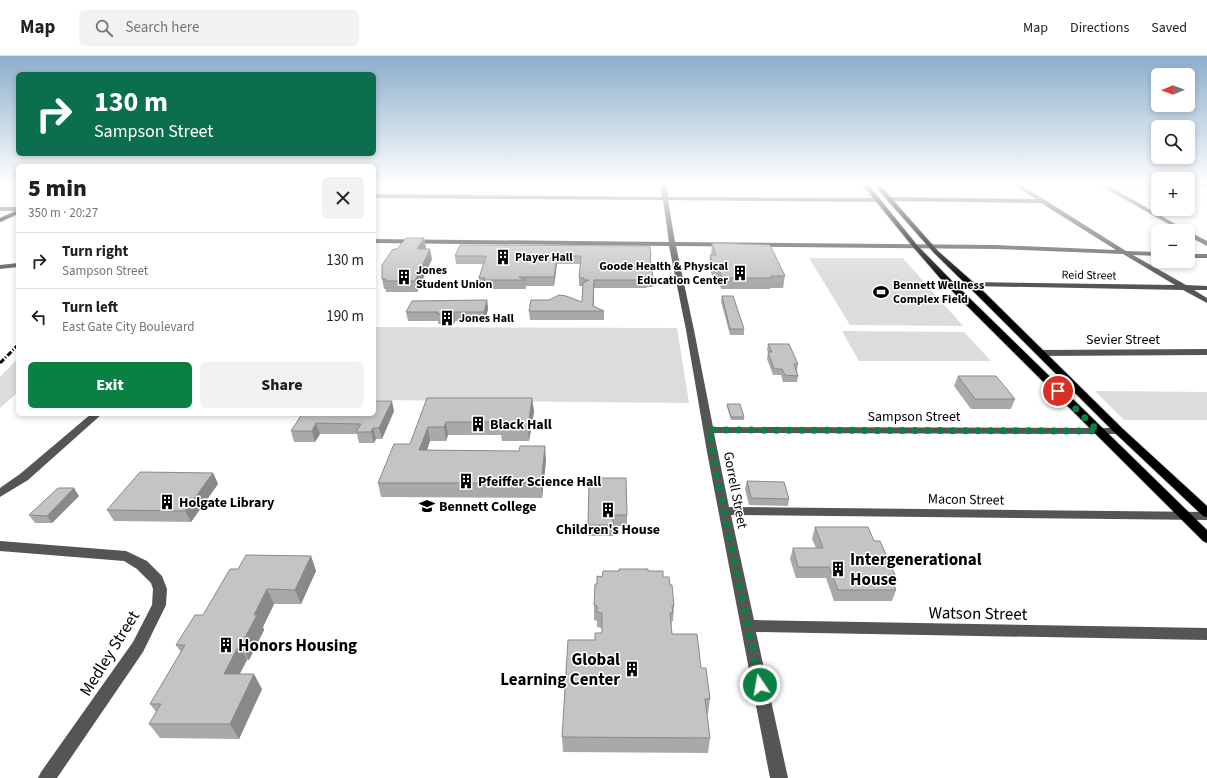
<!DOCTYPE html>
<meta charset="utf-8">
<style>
body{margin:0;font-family:"Source Sans 3",sans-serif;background:#f2f2f2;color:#202124;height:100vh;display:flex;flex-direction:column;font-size:15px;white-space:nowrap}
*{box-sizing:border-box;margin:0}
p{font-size:13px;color:#757577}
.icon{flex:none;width:22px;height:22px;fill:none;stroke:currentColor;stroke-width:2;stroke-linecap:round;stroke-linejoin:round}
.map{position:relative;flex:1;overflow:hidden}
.side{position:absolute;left:16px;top:108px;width:360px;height:252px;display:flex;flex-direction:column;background:#fff;border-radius:6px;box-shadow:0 2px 6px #0003}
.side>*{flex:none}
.banner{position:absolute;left:16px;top:16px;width:360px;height:84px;border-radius:6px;box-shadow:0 2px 6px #0003;background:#0b6e4f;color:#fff;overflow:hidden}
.needle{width:26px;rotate:269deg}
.controls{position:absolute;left:1151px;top:12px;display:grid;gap:8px}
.controls a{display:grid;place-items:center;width:44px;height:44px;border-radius:6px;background:#fff;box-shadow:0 2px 6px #0003;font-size:20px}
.pin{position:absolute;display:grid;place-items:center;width:34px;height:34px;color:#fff;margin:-17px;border:2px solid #fff;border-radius:50%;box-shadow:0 1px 4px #0007}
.me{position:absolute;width:44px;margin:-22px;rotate:348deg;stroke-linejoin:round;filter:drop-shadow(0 0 3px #0008)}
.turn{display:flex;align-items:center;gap:14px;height:84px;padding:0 12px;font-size:18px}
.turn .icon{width:52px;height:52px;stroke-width:2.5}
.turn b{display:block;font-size:28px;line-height:34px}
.round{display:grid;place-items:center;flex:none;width:42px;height:42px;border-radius:6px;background:#f2f2f2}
.head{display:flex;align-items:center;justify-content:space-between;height:68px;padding:0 12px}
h1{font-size:24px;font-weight:800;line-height:30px}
.action{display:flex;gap:8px;margin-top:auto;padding:8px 12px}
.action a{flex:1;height:46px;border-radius:6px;background:#0b8043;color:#fff;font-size:16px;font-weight:800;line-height:46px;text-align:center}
.action a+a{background:#f2f2f2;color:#202124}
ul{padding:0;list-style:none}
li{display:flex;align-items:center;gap:12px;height:56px;padding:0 12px;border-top:1px solid #e0e0e0}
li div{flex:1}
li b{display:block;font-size:15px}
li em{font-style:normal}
header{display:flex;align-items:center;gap:24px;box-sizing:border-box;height:56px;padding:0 20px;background:#fff;border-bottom:1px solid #e0e0e0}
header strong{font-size:19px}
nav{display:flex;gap:22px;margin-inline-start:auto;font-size:14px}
.search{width:280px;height:36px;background:#f2f2f2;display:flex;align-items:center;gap:10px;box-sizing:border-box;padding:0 14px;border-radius:6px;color:#757577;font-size:15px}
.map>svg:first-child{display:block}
.green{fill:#dcdcdc}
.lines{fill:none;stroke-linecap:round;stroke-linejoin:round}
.major-casing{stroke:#dbdbdb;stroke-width:2}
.minor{fill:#555;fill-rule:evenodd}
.major{fill:#000;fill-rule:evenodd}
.rail{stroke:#000;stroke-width:3;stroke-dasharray:5.5 2 1 2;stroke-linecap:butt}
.wall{fill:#a9a9a9}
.shaded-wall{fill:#898989}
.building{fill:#c4c4c4;stroke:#898989}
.route{stroke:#0b8043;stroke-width:7;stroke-dasharray:0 12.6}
.labels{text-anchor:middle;stroke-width:3;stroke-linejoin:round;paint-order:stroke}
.far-poi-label{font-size:12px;font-weight:bold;fill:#000;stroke:#fff;text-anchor:start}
.far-street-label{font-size:12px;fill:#000;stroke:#fff}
.street-label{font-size:14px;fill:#000;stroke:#fff}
.poi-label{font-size:14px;font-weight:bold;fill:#000;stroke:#fff;text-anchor:start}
.near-poi-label{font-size:17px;font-weight:bold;fill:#000;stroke:#fff;text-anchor:start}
.near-street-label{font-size:17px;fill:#000;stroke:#fff}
</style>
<header>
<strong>Map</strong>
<div class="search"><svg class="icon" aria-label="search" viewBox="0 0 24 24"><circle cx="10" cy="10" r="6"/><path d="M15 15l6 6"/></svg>Search here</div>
<nav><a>Map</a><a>Directions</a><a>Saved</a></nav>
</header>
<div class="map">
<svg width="1207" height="722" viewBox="0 0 1207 722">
<rect width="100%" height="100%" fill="#fff"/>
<g class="green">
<polygon points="809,202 903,202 963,270 850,269"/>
<polygon points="374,271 677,272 689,347 374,344"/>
<polygon points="842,275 964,276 991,305 859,305"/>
<polygon points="18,302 18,336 0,352 0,321"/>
<polygon points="1095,335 1207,336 1207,364 1124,364"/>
</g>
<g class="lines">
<defs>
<g id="major">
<polygon points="861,127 867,127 917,189 952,225 1207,474 1207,487 1203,485 946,229 913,191"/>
<polygon points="872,127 878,127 938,195 982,234 1123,373 1207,450 1207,461 1203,460 1115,377 976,238 934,197"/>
<polygon points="18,154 18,158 0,166 0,162"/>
</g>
</defs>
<use href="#major" class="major-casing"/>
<g class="minor">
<polygon points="660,127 666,127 668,141 877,142 880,144 877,146 668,144 675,186 996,189 1116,194 1041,147 889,145 886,143 889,141 1036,143 1011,127 1018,127 1126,195 1158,196 1158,200 1133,199 1186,229 1207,230 1207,234 1194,234 1207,242 1207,247 1183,234 970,230 966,228 970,226 1175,229 1123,198 996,193 676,190 694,274 713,371 1119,372 1124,375 1119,378 714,377 729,451 1207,456 1207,464 731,459 754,564 1207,572 1207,584 756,576 788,722 770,722 707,396 686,274 669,190 374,187 374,183 669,186 663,144 374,142 374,138 662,141"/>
<polygon points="1033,127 1158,127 1158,130 1107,129 1188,175 1181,175 1099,129 1036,129"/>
<polygon points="1188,127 1207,127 1207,131 1188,130"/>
<rect x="0" y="151" width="18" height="4"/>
<polygon points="1188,175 1207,185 1207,190 1188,180"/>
<rect x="1188" y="198" width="19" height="4"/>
<polygon points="18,207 18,211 0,213 0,209"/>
<polygon points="1207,293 1207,299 1040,300 1036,297 1040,294"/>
<polygon points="91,358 102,358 28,424 0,441 0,432 20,418"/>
<polygon points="0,485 126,495 147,505 162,520 167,533 166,549 143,596 57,722 38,722 41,716 133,586 152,549 153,533 151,527 137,513 124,505 0,495"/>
</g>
<use href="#major" class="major"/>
<polyline class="rail" points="0,307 18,289"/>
</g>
<g class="wall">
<polygon points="424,182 426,192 425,193 432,203 417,236 386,236 386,233 384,233 382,223 397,193"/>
<polygon points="712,187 785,220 783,232 770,232 770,233 721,233 717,220 712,220 709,209 710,199 711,199"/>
<polygon points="460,189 651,200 651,209 653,222 653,231 647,231 647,232 594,232 594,250 604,255 604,264 530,264 529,255 582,246 583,230 579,230 579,222 580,208 557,208 554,230 526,230 526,233 485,233 485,231 480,231 479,222 484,208 456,208 455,200"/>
<polygon points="722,240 744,273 744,279 730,279 721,245"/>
<polygon points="487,244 488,253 485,265 455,265 454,268 438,268 438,265 408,265 406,256"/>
<polygon points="768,288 798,308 797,315 798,320 797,326 783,326 781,319 773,319 767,303 768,296 767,294"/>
<polygon points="958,320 1015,343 1011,353 971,353 954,330"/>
<polygon points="427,342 532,342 534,356 529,385 502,385 501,379 448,379 446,385 430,385 427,394 546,404 542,442 381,441 378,427 410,388"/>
<polygon points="727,348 744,361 744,364 731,364 727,351"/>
<polygon points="394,355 382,383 376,383 374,387 359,387 357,378 320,378 315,386 294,386 291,375 302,358"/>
<polygon points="213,417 218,428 191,466 114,465 107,454"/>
<polygon points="747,425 789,443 788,450 749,449 745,433"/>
<polygon points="589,428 627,459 627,470 613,470 613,480 588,480 588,469"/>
<polygon points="79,440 52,467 35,467 29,459"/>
<polygon points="815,471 874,485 895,519 893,526 896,534 892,545 834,545 826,522 796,522 790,503 793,492 816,492 812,483"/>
<polygon points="311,500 316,515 301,548 274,548 263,571 264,574 249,604 247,604 239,618 262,633 239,683 160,682 149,668 156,656 150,648 181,596 176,589 203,559"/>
<polygon points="648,515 663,521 670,529 674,550 673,565 672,565 671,570 672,578 701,612 710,643 708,658 707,658 710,682 708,697 563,696 562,681 595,584 602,577 602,572 597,571 597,565 594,564 594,549 602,521"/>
</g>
<g class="shaded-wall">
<polygon points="424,182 426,192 419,203 417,193"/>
<polygon points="430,193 432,203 417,236 415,225"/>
<polygon points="557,200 557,208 554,230 554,221"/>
<polygon points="487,244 488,253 485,265 484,256"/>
<polygon points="454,256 455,265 454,268 453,258"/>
<polygon points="532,342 534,356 529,385 528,371"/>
<polygon points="392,345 394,355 382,383 379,372"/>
<polygon points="446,366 448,379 446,385 444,371"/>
<polygon points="316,367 320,378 315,386 312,375"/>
<polygon points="428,371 430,385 422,408 419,394"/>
<polygon points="373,372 376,383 374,387 371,376"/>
<polygon points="545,390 546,404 542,442 541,427"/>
<polygon points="213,417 218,428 191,466 185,455"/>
<polygon points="74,432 79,440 52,467 47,460"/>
<polygon points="311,500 316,515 301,548 295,534"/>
<polygon points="267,533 274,548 263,571 264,574 249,604 241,589 254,559"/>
<polygon points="239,589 247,604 232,633 224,618"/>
<polygon points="254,618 262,633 239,683 230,668"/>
</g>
<g class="building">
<polygon points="406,182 424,182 417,193 430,193 415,225 384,225 386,223 382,223 382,209 393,193 397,193"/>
<polygon points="712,187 770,189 785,220 771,220 772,222 722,222 718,209 714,209 710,199 716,199"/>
<polygon points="460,189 650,190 651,200 650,200 653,222 647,222 647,224 594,224 593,250 604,255 529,255 531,244 549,244 559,239 566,240 582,246 583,227 589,224 584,224 584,222 579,222 581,200 557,200 554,221 519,221 526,224 484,224 485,222 479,222 486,200 455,200"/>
<polygon points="722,240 733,240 744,273 730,273"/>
<polygon points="487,244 484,256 454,256 453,258 437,258 438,256 406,256 412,245"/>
<polygon points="768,288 789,288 798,308 794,308 798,320 785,319 782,313 774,313 768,296 772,296"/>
<polygon points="958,320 996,320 1015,343 975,343"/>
<polygon points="427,342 532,342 528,371 500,371 502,366 446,366 444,371 428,371 419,394 519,395 520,390 545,390 541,427 378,427 394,388 410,388"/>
<polygon points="374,345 392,345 379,372 373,372 371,376 356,376 361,368 316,367 312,375 291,375 302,358 374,358"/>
<polygon points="727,348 740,348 744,361 731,361"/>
<polygon points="140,416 213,417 185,455 107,454"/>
<polygon points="598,422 626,422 627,459 613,459 613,469 588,469 589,428 598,428"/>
<polygon points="747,425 784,426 789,443 751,442"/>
<polygon points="58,432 74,432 47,460 29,459"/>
<polygon points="815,471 868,471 874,485 880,485 895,519 890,519 896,534 838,534 829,511 798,511 793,492 823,492"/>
<polygon points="246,499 311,500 295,534 267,533 254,559 257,559 241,589 239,589 224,618 254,618 230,668 149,668 161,648 150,648 185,589 176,589 195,559 203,559 230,513 238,513"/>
<polygon points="619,513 648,513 648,515 663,515 663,521 669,521 670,529 672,529 674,550 672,550 673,557 670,557 672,578 697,578 701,612 706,612 710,643 705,643 710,682 562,681 568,584 595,584 595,577 602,577 602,557 597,556 597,550 594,549 595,528 597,528 597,520 602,521 603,515 619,515"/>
</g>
<linearGradient id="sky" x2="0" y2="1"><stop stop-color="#8cadcc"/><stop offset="0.56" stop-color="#fff"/><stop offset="1" stop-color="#fff" stop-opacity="0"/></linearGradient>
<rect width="1207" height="228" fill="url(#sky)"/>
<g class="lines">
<polyline class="route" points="760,629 712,396 709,374 1098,375 1058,335"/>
</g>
<defs>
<symbol id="building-bare" viewBox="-9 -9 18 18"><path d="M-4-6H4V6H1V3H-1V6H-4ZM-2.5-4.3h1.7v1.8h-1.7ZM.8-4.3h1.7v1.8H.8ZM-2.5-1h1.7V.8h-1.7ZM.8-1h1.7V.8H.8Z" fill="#000" stroke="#fff" stroke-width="2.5" paint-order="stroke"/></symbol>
<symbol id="stadium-bare" viewBox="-9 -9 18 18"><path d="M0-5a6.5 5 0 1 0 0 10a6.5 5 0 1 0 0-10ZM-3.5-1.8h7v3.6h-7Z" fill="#000" stroke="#fff" stroke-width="2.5" paint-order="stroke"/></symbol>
<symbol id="university-bare" viewBox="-9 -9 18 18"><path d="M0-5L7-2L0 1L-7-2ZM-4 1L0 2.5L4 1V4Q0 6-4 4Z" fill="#000" stroke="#fff" stroke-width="2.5" paint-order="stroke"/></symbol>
</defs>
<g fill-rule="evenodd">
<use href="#building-bare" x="492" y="190" width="22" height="22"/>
<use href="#building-bare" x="729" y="206" width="22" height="22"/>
<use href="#building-bare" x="393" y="210" width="22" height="22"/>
<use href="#stadium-bare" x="870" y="225" width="22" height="22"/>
<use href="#building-bare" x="436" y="251" width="22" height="22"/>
<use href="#building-bare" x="467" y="357" width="22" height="22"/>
<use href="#building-bare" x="455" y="414" width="22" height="22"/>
<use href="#building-bare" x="156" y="435" width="22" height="22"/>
<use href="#university-bare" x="416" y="439" width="22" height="22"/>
<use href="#building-bare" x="597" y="443" width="22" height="22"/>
<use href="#building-bare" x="827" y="502" width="22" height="22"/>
<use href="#building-bare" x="215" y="578" width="22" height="22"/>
<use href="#building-bare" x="621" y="602" width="22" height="22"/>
</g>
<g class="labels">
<g class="far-poi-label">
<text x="515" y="205">Player Hall</text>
<text x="728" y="214" text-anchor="end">Goode Health &amp; Physical<tspan x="728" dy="14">Education Center</tspan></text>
<text x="416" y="218">Jones<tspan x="416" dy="14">Student Union</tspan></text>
<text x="893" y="233">Bennett Wellness<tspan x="893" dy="14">Complex Field</tspan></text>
<text x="459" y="266">Jones Hall</text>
</g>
<g class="far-street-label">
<text transform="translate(1089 219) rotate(1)" y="4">Reid Street</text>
</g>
<g class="street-label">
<text x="1123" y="288">Sevier Street</text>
<text x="914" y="365">Sampson Street</text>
<text transform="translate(736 434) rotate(79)" y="5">Gorrell Street</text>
<text transform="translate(966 443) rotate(1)" y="5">Macon Street</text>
</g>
<g class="poi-label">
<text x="490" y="373">Black Hall</text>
<text x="478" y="430">Pfeiffer Science Hall</text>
<text x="179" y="451">Holgate Library</text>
<text x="439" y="455">Bennett College</text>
<text x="608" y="478" text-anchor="middle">Children's House</text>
</g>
<g class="near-poi-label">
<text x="850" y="509">Intergenerational<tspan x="850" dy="20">House</tspan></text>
<text x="238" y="595">Honors Housing</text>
<text x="620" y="609" text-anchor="end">Global<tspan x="620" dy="20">Learning Center</tspan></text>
</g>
<g class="near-street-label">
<text transform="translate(978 557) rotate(1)" y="6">Watson Street</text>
<text transform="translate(109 597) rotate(-58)" y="6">Medley Street</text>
</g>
</g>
</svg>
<div class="controls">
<a><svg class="needle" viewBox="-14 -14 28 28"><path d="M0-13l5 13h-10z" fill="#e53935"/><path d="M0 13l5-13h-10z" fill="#757577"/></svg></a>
<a><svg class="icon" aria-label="search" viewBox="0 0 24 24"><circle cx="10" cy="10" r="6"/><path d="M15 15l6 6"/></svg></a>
<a>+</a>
<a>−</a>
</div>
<div class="pin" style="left:1058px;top:335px;background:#d93025"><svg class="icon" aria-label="arrive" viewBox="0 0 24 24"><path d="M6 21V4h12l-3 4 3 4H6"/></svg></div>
<svg class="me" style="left:760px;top:629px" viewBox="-20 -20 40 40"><circle r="17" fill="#0b8043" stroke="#fff" stroke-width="3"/><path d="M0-11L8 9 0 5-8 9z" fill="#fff"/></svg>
<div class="banner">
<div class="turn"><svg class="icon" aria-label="right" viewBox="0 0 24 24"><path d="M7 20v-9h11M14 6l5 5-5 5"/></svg><div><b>130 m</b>Sampson Street</div></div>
</div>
<section class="side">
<div class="head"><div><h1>5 min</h1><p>350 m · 20:27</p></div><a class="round"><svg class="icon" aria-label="close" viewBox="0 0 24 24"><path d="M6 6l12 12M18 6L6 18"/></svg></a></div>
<ul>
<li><svg class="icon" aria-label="right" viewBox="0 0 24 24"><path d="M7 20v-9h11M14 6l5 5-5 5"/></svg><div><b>Turn right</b><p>Sampson Street</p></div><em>130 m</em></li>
<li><svg class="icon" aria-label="left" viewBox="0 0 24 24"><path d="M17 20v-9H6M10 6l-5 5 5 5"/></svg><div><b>Turn left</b><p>East Gate City Boulevard</p></div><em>190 m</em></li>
</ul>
<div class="action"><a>Exit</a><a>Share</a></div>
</section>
</div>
